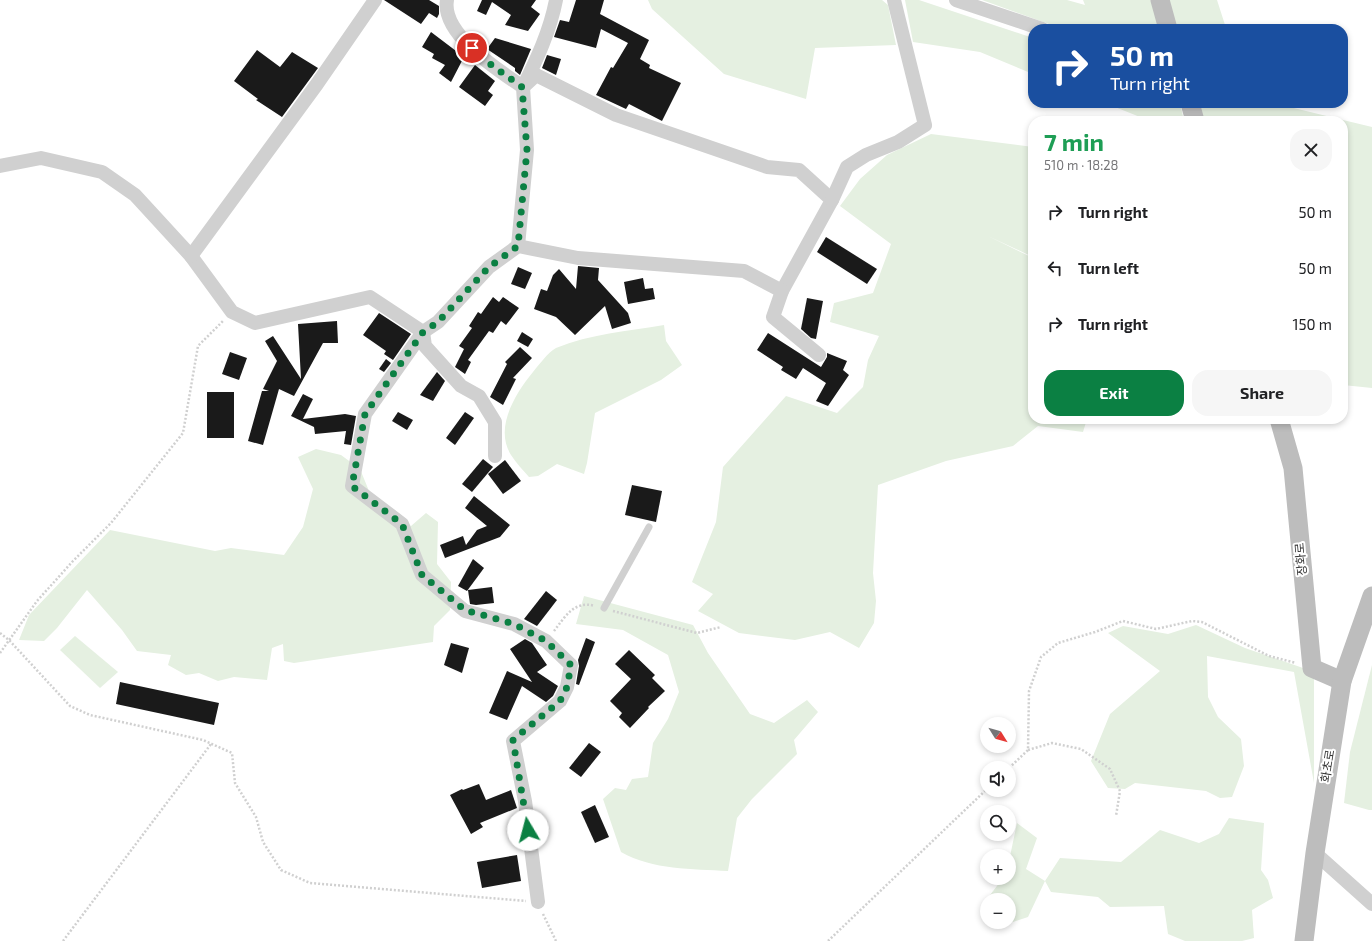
<!DOCTYPE html>
<meta charset="utf-8">
<style>
body{margin:0;font-family:"Exo 2","Noto Sans KR",sans-serif;background:#f6f6f6;color:#202124;height:100vh;display:flex;flex-direction:column;font-size:15px;white-space:nowrap}
*{box-sizing:border-box;margin:0}
p{font-size:13px;color:#757577}
.icon{flex:none;width:22px;height:22px;fill:none;stroke:currentColor;stroke-width:2;stroke-linecap:round;stroke-linejoin:round}
.map{position:relative;flex:1;overflow:hidden}
.drawer{position:absolute;left:1028px;top:116px;width:320px;height:308px;display:flex;flex-direction:column;background:#fff;border-radius:16px;box-shadow:0 2px 6px #0003}
.drawer>*{flex:none}
.banner{position:absolute;left:1028px;top:24px;width:320px;height:84px;border-radius:16px;box-shadow:0 2px 6px #0003;background:#1a4fa0;color:#fff;overflow:hidden}
.needle{width:26px;rotate:127deg}
.fabs{position:absolute;left:980px;top:717px;display:grid;gap:8px}
.fabs a{display:grid;place-items:center;width:36px;height:36px;border-radius:50%;background:#fff;box-shadow:0 2px 6px #0003;font-size:20px}
.pin{position:absolute;display:grid;place-items:center;width:34px;height:34px;color:#fff;margin:-17px;border:2px solid #fff;border-radius:50%;box-shadow:0 1px 4px #0007}
.me{position:absolute;width:44px;margin:-22px;rotate:352deg;stroke-linejoin:round;filter:drop-shadow(0 0 3px #0008)}
.turn{display:flex;align-items:center;gap:14px;height:84px;padding:0 16px;font-size:18px}
.turn .icon{width:52px;height:52px;stroke-width:2.5}
.turn b{display:block;font-size:28px;line-height:34px}
.round{display:grid;place-items:center;flex:none;width:42px;height:42px;border-radius:16px;background:#f6f6f6}
.head{display:flex;align-items:center;justify-content:space-between;height:68px;padding:0 16px}
h1{font-size:24px;font-weight:700;line-height:30px;color:#1e9e55}
.action{display:flex;gap:8px;margin-top:auto;padding:8px 16px}
.action a{flex:1;height:46px;border-radius:16px;background:#0b8043;color:#fff;font-size:16px;font-weight:700;line-height:46px;text-align:center}
.action a+a{background:#f6f6f6;color:#202124}
ul{padding:0;list-style:none}
li{display:flex;align-items:center;gap:12px;height:56px;padding:0 16px}
li div{flex:1}
li b{display:block;font-size:15px}
li em{font-style:normal}
.map>svg:first-child{display:block}
.green{fill:#e5f0e1}
.building{fill:#1a1a1a}
.lines{fill:none;stroke-linecap:round;stroke-linejoin:round}
.path{stroke:#d0d0d0;stroke-width:2.5;stroke-dasharray:2 2;stroke-linecap:butt}
.lane{stroke:#d0d0d0;stroke-width:7}
.street{stroke:#d0d0d0;stroke-width:14}
.secondary{stroke:#bdbdbd;stroke-width:19}
.route{stroke:#0b8043;stroke-width:7;stroke-dasharray:0 12.6}
.labels{text-anchor:middle;stroke-width:4;stroke-linejoin:round;paint-order:stroke}
.street-label{font-size:12px;fill:#333;stroke:#fff}
</style>
<div class="map">
<svg width="1372" height="941" viewBox="0 0 1372 941">
<rect width="100%" height="100%" fill="#fff"/>
<g class="green">
<polygon points="648,0 882,0 888,5 896,45 815,48 806,99 724,74 652,9"/>
<polygon points="905,0 919,0 1033,38 1033,74 980,52 913,42"/>
<polygon points="982,0 1067,0 1085,5 1083,0 1217,0 1226,28 1063,29"/>
<polygon points="1105,103 1180,103 1184,121 1150,121"/>
<polygon points="1200,103 1273,103 1372,127 1372,388 1343,385 1343,121 1204,121 1201,113"/>
<polygon points="931,134 1033,147 1033,257 988,236 1033,258 1033,419 1087,419 1083,432 1038,426 1013,446 946,461 878,485 873,573 876,601 874,623 859,648 830,632 795,640 739,633 698,611 713,594 692,582 716,522 723,467 786,396 837,413 863,387 868,360 879,336 830,322 834,303 873,293 891,244 840,206 860,179 887,155"/>
<path d="M664,325L666,341L682,365L661,380L595,413L587,463L584,474L557,464L538,476L529,477C523,470 516,463 511,455C494,428 515,394 533,372C539,365 548,352 556,348C590,334 628,331 664,325Z"/>
<polygon points="316,449 341,455 360,469 369,491 411,526 426,513 438,522 437,564 451,582 450,610 434,626 433,642 294,663 284,661 283,644 272,648 267,680 234,677 218,681 199,673 186,675 168,665 171,655 137,651 122,630 87,590 57,628 44,641 19,640 29,615 110,530 215,551 231,548 284,555 303,527 313,489 298,457"/>
<path d="M584,596L693,625L708,653L750,714L774,723L807,700L818,712L794,740L797,754L752,799L737,818L728,871C692,869 653,870 621,852L603,799L615,788L626,790L632,779L648,777L653,743L668,719L679,692L668,655L623,630L576,624Z"/>
<polygon points="1196,625 1245,648 1303,668 1314,678 1314,783 1294,672 1207,656 1208,697 1218,717 1241,739 1244,766 1232,797 1220,798 1206,791 1135,783 1125,789 1108,788 1091,761 1110,714 1160,671 1108,633 1123,626 1168,634"/>
<polygon points="75,636 118,672 100,688 60,650"/>
<polygon points="1372,665 1372,810 1369,810 1344,803 1350,752"/>
<polygon points="1229,818 1264,823 1261,870 1268,880 1273,898 1252,910 1254,938 1242,941 1185,941 1168,934 1164,906 1110,907 1098,897 1051,892 1045,881 1028,917 1013,922 1009,919 1009,900 987,899 1003,878 1009,878 1009,861 1017,823 1037,838 1026,869 1045,881 1060,858 1121,862 1160,830 1199,843 1219,834"/>
</g>
<g class="building">
<polygon points="384,0 429,0 439,6 439,14 437,18 429,13 421,24"/>
<polygon points="482,0 536,0 531,7 540,14 528,31 505,25 511,15 492,2 486,15 477,11"/>
<polygon points="576,0 604,0 600,14 649,40 640,59 650,65 649,68 681,83 662,121 629,104 626,109 596,95 611,67 613,68 628,43 601,29 596,48 554,37 560,20 569,22"/>
<polygon points="431,32 464,57 451,82 439,73 445,65 432,58 434,54 422,47"/>
<polygon points="495,38 531,49 520,75 515,71 515,68 487,49"/>
<polygon points="257,50 280,67 292,52 318,68 282,117 256,100 258,99 234,81"/>
<polygon points="547,55 561,59 556,75 542,68"/>
<polygon points="475,65 495,81 488,91 493,95 485,106 459,87"/>
<polygon points="826,237 877,269 867,284 817,252"/>
<polygon points="578,266 599,268 598,280 628,313 631,323 612,329 605,306 575,335 556,317 534,309 541,289 547,291 553,275 559,269 576,289"/>
<polygon points="518,267 532,273 525,289 511,284"/>
<polygon points="643,278 645,289 653,288 655,299 628,304 624,282"/>
<polygon points="493,297 499,302 503,297 519,308 506,325 501,321 493,333 489,331 468,360 471,362 465,374 455,367 464,349 459,346 472,328 469,326 478,312 481,314"/>
<polygon points="807,298 823,301 816,339 811,338 801,329"/>
<polygon points="379,313 411,334 393,360 384,354 386,351 363,335"/>
<polygon points="337,321 338,343 323,343 294,396 279,389 263,445 248,441 262,391 269,391 263,389 277,361 265,341 273,336 301,379 298,324"/>
<polygon points="522,332 533,339 528,347 517,341"/>
<polygon points="768,333 821,367 827,357 827,353 847,361 843,370 849,375 828,406 816,401 826,383 803,368 796,379 781,370 783,367 757,350"/>
<polygon points="520,347 532,358 513,378 516,379 503,405 490,397 507,364 505,362"/>
<polygon points="230,352 247,358 239,380 222,374"/>
<polygon points="386,359 391,363 384,372 379,369"/>
<polygon points="437,372 445,381 433,401 420,395"/>
<rect x="207" y="392" width="27" height="46"/>
<polygon points="303,394 313,399 303,419 345,414 356,416 351,445 344,444 346,431 315,434 314,427 291,416"/>
<polygon points="398,412 413,420 407,430 392,421"/>
<polygon points="465,412 474,418 455,445 446,438"/>
<polygon points="483,459 493,467 472,492 462,484"/>
<polygon points="505,460 521,481 503,494 488,474"/>
<polygon points="632,485 662,491 656,522 625,515"/>
<polygon points="474,496 510,525 500,537 445,558 440,545 463,536 466,545 477,530 487,526 465,508"/>
<polygon points="473,559 484,568 467,591 458,586"/>
<polygon points="492,587 494,603 476,605 470,604 468,590"/>
<polygon points="546,591 557,600 537,626 524,619"/>
<polygon points="586,638 595,642 579,685 576,684 579,666 578,660"/>
<polygon points="525,639 532,643 547,665 537,672 558,686 553,696 546,702 522,686 507,720 489,713 507,671 532,682 510,649"/>
<polygon points="451,643 469,648 462,673 444,665"/>
<polygon points="629,650 655,675 652,678 665,691 648,707 649,708 630,728 619,717 622,713 610,701 631,679 615,664"/>
<polygon points="120,682 219,703 214,725 116,704"/>
<polygon points="589,743 601,752 581,777 569,768"/>
<polygon points="479,784 486,800 511,790 517,808 480,823 483,827 471,834 450,795 462,789 463,790"/>
<polygon points="595,805 609,837 595,843 581,812"/>
<polygon points="517,855 521,881 482,888 477,862"/>
</g>
<g class="lines">
<g class="path">
<polyline points="613,611 697,633 721,627"/>
<path d="M554,631C565,617 574,600 595,606"/>
<polyline points="0,633 9,640 70,706 90,715 203,740 232,753 235,783 256,817 263,842 281,870 310,883 526,901"/>
<polyline points="0,653 37,601 73,561 111,523 183,433 198,346 223,321"/>
<polyline points="1028,750 1052,743 1081,749 1110,769 1120,791 1116,816"/>
<polyline points="1009,768 1028,750 1029,691 1041,657 1058,643 1095,632 1123,621 1156,629 1192,621 1202,622 1269,656 1296,663"/>
<polyline points="543,914 556,941"/>
<polyline points="63,941 211,744"/>
<polyline points="828,941 987,789"/>
</g>
<polyline class="lane" points="604,608 649,527"/>
<g class="street">
<path d="M447,0C441,34 498,70 523,87L527,150L518,246"/>
<path d="M556,0C550,31 537,59 523,87L536,75L616,115L767,167L799,170L832,200L782,291L773,317L819,355"/>
<polyline points="956,0 1042,29"/>
<polyline points="0,166 41,158 102,172 135,195 191,256 232,312 255,323 370,297 423,332 438,322 489,267 518,246 578,258 744,271 782,291"/>
<polyline points="832,200 847,167 866,155 898,142 925,125 894,0"/>
<polyline points="191,256 317,84 375,0"/>
<polyline points="495,456 495,422 479,396 461,386 425,346 423,332 365,414 352,486 402,524 422,575 465,611 514,624 546,641 571,665 567,687 560,701 513,741 525,801 538,902"/>
<polyline points="1315,853 1372,904"/>
</g>
<g class="secondary">
<polyline points="1160,0 1168,29"/>
<polyline points="1190,103 1195,121"/>
<polyline points="1279,419 1293,468 1312,668 1342,681"/>
<polyline points="1304,941 1315,853 1342,681 1372,596"/>
</g>
</g>
<g class="lines">
<polyline class="route" points="472,48 483,59 522,87 527,150 518,246 489,267 438,322 423,332 365,414 352,486 402,524 422,575 444,593 465,610 514,624 546,641 571,665 567,687 560,701 513,740 528,830"/>
</g>
<g class="labels">
<g class="street-label">
<text transform="translate(1301 559) rotate(-95)" y="4">장화로</text>
<text transform="translate(1328 766) rotate(-81)" y="4">화초로</text>
</g>
</g>
</svg>
<div class="fabs">
<a><svg class="needle" viewBox="-14 -14 28 28"><path d="M0-13l5 13h-10z" fill="#e53935"/><path d="M0 13l5-13h-10z" fill="#757577"/></svg></a>
<a><svg class="icon" aria-label="sound" viewBox="0 0 24 24"><path d="M4 9h4l5-4v14l-5-4H4zM17 9q2 3 0 6"/></svg></a>
<a><svg class="icon" aria-label="search" viewBox="0 0 24 24"><circle cx="10" cy="10" r="6"/><path d="M15 15l6 6"/></svg></a>
<a>+</a>
<a>−</a>
</div>
<div class="pin" style="left:472px;top:48px;background:#d93025"><svg class="icon" aria-label="arrive" viewBox="0 0 24 24"><path d="M6 21V4h12l-3 4 3 4H6"/></svg></div>
<svg class="me" style="left:528px;top:830px" viewBox="-20 -20 40 40"><circle r="19" fill="#fff"/><path d="M0-13L10 11 0 6-10 11z" fill="#0b8043"/></svg>
<div class="banner">
<div class="turn"><svg class="icon" aria-label="right" viewBox="0 0 24 24"><path d="M7 20v-9h11M14 6l5 5-5 5"/></svg><div><b>50 m</b>Turn right</div></div>
</div>
<section class="drawer">
<div class="head"><div><h1>7 min</h1><p>510 m · 18:28</p></div><a class="round"><svg class="icon" aria-label="close" viewBox="0 0 24 24"><path d="M6 6l12 12M18 6L6 18"/></svg></a></div>
<ul>
<li><svg class="icon" aria-label="right" viewBox="0 0 24 24"><path d="M7 20v-9h11M14 6l5 5-5 5"/></svg><div><b>Turn right</b></div><em>50 m</em></li>
<li><svg class="icon" aria-label="left" viewBox="0 0 24 24"><path d="M17 20v-9H6M10 6l-5 5 5 5"/></svg><div><b>Turn left</b></div><em>50 m</em></li>
<li><svg class="icon" aria-label="right" viewBox="0 0 24 24"><path d="M7 20v-9h11M14 6l5 5-5 5"/></svg><div><b>Turn right</b></div><em>150 m</em></li>
</ul>
<div class="action"><a>Exit</a><a>Share</a></div>
</section>
</div>
